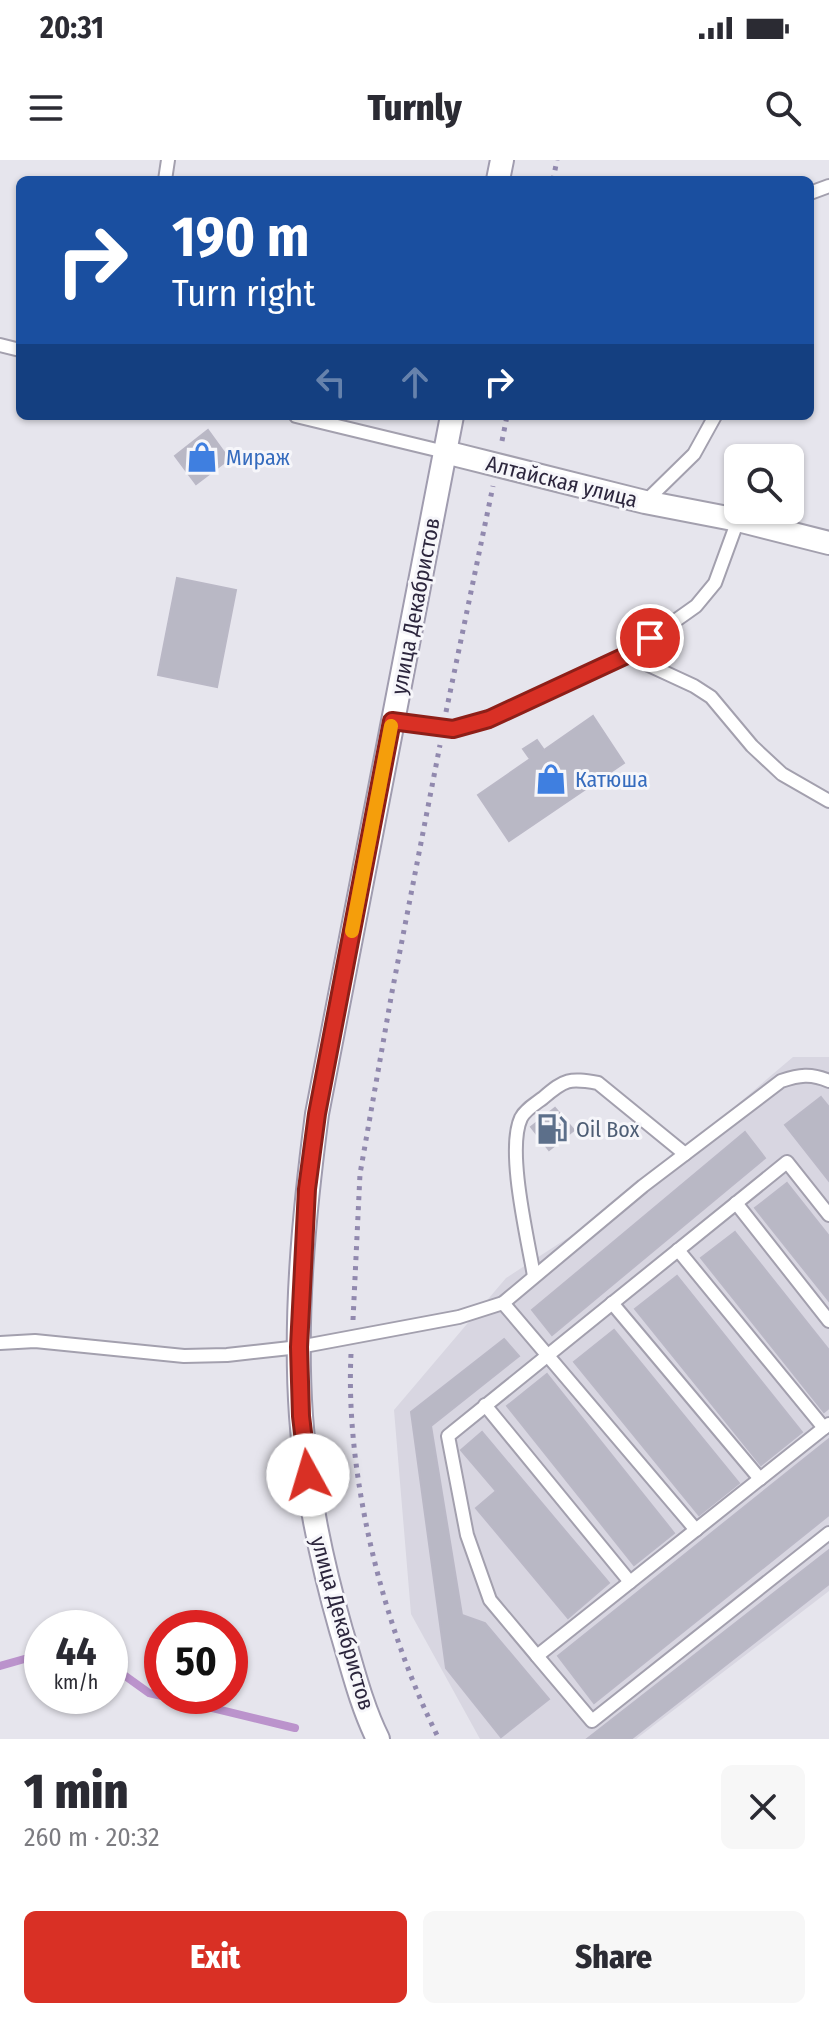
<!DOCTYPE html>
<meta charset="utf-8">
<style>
body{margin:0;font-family:"Fira Sans Condensed",sans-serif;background:#f7f7f7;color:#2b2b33;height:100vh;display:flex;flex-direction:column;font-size:30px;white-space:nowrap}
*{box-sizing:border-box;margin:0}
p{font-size:26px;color:#7c7c81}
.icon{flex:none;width:44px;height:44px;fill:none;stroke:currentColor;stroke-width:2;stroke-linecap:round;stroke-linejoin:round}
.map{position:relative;height:1579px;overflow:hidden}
.side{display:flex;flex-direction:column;background:#fff;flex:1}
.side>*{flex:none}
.banner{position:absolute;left:16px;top:16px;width:798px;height:244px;border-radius:12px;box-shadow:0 2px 6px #0004;background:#1a4fa0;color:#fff;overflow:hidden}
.tools{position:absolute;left:724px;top:284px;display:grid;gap:16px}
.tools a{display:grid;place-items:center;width:80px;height:80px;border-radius:12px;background:#fff;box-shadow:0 2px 6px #0004;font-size:40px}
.speed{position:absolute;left:24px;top:1450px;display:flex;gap:16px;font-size:40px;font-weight:700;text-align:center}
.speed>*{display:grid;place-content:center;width:104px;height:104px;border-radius:50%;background:#fff;box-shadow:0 2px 6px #0004;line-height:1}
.speed small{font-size:20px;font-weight:400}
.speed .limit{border:12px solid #d22;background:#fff;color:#111}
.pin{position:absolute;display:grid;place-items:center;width:68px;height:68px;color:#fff;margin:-34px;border:4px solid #fff;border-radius:50%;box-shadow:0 2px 8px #0007}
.me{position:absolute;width:88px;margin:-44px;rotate:354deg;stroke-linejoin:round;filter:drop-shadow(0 0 6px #0008)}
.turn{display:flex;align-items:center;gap:28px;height:168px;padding:0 24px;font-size:36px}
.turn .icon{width:104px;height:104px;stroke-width:2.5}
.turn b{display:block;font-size:56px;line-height:68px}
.lanes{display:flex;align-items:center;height:76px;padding:0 24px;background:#0003;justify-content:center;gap:40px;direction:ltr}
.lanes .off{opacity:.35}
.round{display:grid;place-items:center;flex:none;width:84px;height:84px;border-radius:12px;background:#f7f7f7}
.head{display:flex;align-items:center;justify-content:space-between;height:136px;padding:0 24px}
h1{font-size:48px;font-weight:800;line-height:60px}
.action{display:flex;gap:16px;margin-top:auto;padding:16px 24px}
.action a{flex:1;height:92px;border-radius:12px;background:#d93025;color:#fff;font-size:32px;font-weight:800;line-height:92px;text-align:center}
.action a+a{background:#f7f7f7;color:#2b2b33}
.status{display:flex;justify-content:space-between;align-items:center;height:56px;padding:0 40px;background:#fff;direction:ltr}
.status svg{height:22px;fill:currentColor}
header{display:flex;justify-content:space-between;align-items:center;height:104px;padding:0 24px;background:#fff;font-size:36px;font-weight:800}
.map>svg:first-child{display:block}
.built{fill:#d8d6e1}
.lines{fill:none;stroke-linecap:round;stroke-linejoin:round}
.stream{stroke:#bb93cc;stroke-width:8}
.building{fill:#b9b8c5;stroke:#bab8c6;stroke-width:2}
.service-casing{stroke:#a3a0ae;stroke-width:16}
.minor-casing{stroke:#a3a0ae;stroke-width:26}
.secondary-casing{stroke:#a09caf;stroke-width:26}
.path{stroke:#9189ae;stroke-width:5;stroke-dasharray:4 6;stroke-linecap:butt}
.service{stroke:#fff;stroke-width:12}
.minor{stroke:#fff;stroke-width:22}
.secondary{stroke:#fff;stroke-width:22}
.route-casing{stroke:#8d1f18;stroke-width:20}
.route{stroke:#d93025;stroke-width:14}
.slow{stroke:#f59e0b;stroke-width:14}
.labels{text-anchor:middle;stroke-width:6;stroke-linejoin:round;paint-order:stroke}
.shop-label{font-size:22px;fill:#366cbe;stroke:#f6f6fa;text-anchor:start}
.street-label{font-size:22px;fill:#2c263d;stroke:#f6f6fa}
.service-label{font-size:22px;fill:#4e5e75;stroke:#f6f6fa;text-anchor:start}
</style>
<div class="status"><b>20:31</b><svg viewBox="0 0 49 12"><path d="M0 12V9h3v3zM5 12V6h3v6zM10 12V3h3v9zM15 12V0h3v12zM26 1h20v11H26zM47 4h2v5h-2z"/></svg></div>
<header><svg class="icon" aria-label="menu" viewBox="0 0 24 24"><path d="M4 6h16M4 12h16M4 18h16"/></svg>Turnly<svg class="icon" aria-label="search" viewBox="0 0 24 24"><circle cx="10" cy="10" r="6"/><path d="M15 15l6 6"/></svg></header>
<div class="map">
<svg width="829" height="1579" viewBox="0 0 829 1579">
<rect width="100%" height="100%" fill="#e6e5ed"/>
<polygon class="built" points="793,897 829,897 829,1431 636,1579 480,1579 411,1454 394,1250 506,1118 620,1044"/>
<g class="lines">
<g class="stream">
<polyline points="110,1505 149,1533 162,1536"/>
<polyline points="0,1506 42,1494"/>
<polyline points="163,1536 295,1568"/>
</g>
</g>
<g class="building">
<polygon points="208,270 229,299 196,324 175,296"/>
<polygon points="177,418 236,430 217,527 158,515"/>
<polygon points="593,556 624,603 509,681 478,635 530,599 523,589 537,580 544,590"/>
<polygon points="821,937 829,947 829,1021 785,965"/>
<polygon points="555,948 574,970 549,990 531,967"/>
<polygon points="745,972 765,998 552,1175 532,1150"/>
<polygon points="787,1023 829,1076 829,1141 755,1048"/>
<polygon points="735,1072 829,1190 829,1248 824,1252 701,1098"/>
<polygon points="677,1116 802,1272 761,1305 635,1149"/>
<polygon points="614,1170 739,1323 699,1355 574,1202"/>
<polygon points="504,1179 519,1196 431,1266 462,1455 485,1463 549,1539 501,1577 446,1508 411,1252"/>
<polygon points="547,1214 674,1373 634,1405 507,1246"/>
<polygon points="482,1272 609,1423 568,1458 476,1348 496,1331 461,1290"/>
<polygon points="829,1279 829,1355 594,1543 558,1496"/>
<polygon points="829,1390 829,1424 631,1579 587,1579"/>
</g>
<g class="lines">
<defs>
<g id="service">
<polyline points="165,20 168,0"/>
<polyline points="810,33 829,26"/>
<polyline points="0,185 20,190"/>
<polyline points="296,256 445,292"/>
<polyline points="645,342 694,294 715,256"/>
<polyline points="627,495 694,526 711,537 752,586 782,614 829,641"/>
<polyline points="392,561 453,569 489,559 627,495 696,446 715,423 738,360"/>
<polyline points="736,1043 829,1161"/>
<polyline points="829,1055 787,1002 448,1276 467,1375 490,1440 537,1496 829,1264"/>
<polyline points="678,1090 824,1268"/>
<path d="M534,1116C528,1080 506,990 521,958C525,950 535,944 543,938C565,919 569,918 598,923L685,994"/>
<polyline points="503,1143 696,1370"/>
<polyline points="612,1143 760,1319"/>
<path d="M0,1183L35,1181L184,1196L227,1195L299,1187L459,1157L503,1143L643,1026L781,921C799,915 811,913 829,921"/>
<polyline points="485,1245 630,1422"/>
<polyline points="537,1496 592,1561 829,1373"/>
</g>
<polyline id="minor" points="445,292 645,342 738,360 829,383"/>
<g id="secondary">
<polyline points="498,20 502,0"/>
<path d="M378,1579C361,1545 352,1506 341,1470C321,1400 306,1329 301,1256C294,1156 304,1054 317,954L452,256"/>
</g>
</defs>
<use href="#service" class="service-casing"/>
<use href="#minor" class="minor-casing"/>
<use href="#secondary" class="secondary-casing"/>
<g class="path">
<polyline points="553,20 557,0"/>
<polyline points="502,281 507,256"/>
<polyline points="446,552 493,326"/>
<polyline points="353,1160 360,1014 392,832 440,585"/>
<path d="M351,1194C345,1316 384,1470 439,1579"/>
</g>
<use href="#service" class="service"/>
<use href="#minor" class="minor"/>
<use href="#secondary" class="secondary"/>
</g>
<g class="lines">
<defs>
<polyline id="route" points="308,1315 301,1256 299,1187 307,1029 317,954 392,561 453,569 489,559 627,495 650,478"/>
</defs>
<use href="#route" class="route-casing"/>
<use href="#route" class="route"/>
<polyline class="slow" points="352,771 391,566"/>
</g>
<defs>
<symbol id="shop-bare" viewBox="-9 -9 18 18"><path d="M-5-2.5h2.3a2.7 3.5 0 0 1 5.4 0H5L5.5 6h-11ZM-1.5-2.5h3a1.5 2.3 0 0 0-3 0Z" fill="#3f7fe0" stroke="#f6f6fa" stroke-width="2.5" paint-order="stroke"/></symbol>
<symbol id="fuel-bare" viewBox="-9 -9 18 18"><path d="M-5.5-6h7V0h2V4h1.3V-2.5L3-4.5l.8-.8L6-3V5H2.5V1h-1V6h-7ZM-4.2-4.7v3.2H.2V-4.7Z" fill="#5c6f8a" stroke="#f6f6fa" stroke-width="2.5" paint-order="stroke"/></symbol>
</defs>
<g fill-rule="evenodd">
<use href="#shop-bare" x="180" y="275" width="44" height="44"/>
<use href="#shop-bare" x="529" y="597" width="44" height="44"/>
<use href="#fuel-bare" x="530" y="947" width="44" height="44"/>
</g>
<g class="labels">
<g class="shop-label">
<text x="226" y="305">Мираж</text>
<text x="575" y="627">Катюша</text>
</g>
<g class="street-label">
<text transform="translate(562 321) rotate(14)" y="8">Алтайская улица</text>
<text transform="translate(415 446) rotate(-79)" y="8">улица Декабристов</text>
<text transform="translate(343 1463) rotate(74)" y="8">улица Декабристов</text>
</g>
<g class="service-label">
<text x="576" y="977">Oil Box</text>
</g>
</g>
</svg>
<div class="tools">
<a><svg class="icon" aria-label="search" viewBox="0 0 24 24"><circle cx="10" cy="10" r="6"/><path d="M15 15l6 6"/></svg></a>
</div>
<div class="speed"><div>44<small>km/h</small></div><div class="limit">50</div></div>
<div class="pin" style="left:650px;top:478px;background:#d93025"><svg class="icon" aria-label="arrive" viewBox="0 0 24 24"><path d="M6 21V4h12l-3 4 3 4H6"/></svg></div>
<svg class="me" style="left:308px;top:1315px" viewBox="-20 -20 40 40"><circle r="19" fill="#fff"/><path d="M0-13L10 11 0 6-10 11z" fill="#d93025"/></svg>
<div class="banner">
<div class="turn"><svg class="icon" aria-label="right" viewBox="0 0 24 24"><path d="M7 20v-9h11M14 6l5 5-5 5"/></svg><div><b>190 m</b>Turn right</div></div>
<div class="lanes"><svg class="icon off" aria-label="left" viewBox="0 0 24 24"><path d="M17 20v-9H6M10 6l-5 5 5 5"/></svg><svg class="icon off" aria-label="ahead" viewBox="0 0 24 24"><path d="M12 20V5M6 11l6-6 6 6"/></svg><svg class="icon" aria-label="right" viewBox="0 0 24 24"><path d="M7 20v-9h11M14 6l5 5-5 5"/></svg></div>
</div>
</div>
<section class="side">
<div class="head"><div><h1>1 min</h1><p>260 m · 20:32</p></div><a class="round"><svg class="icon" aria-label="close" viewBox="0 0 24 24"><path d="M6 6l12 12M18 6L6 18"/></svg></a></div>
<div class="action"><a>Exit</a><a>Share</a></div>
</section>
